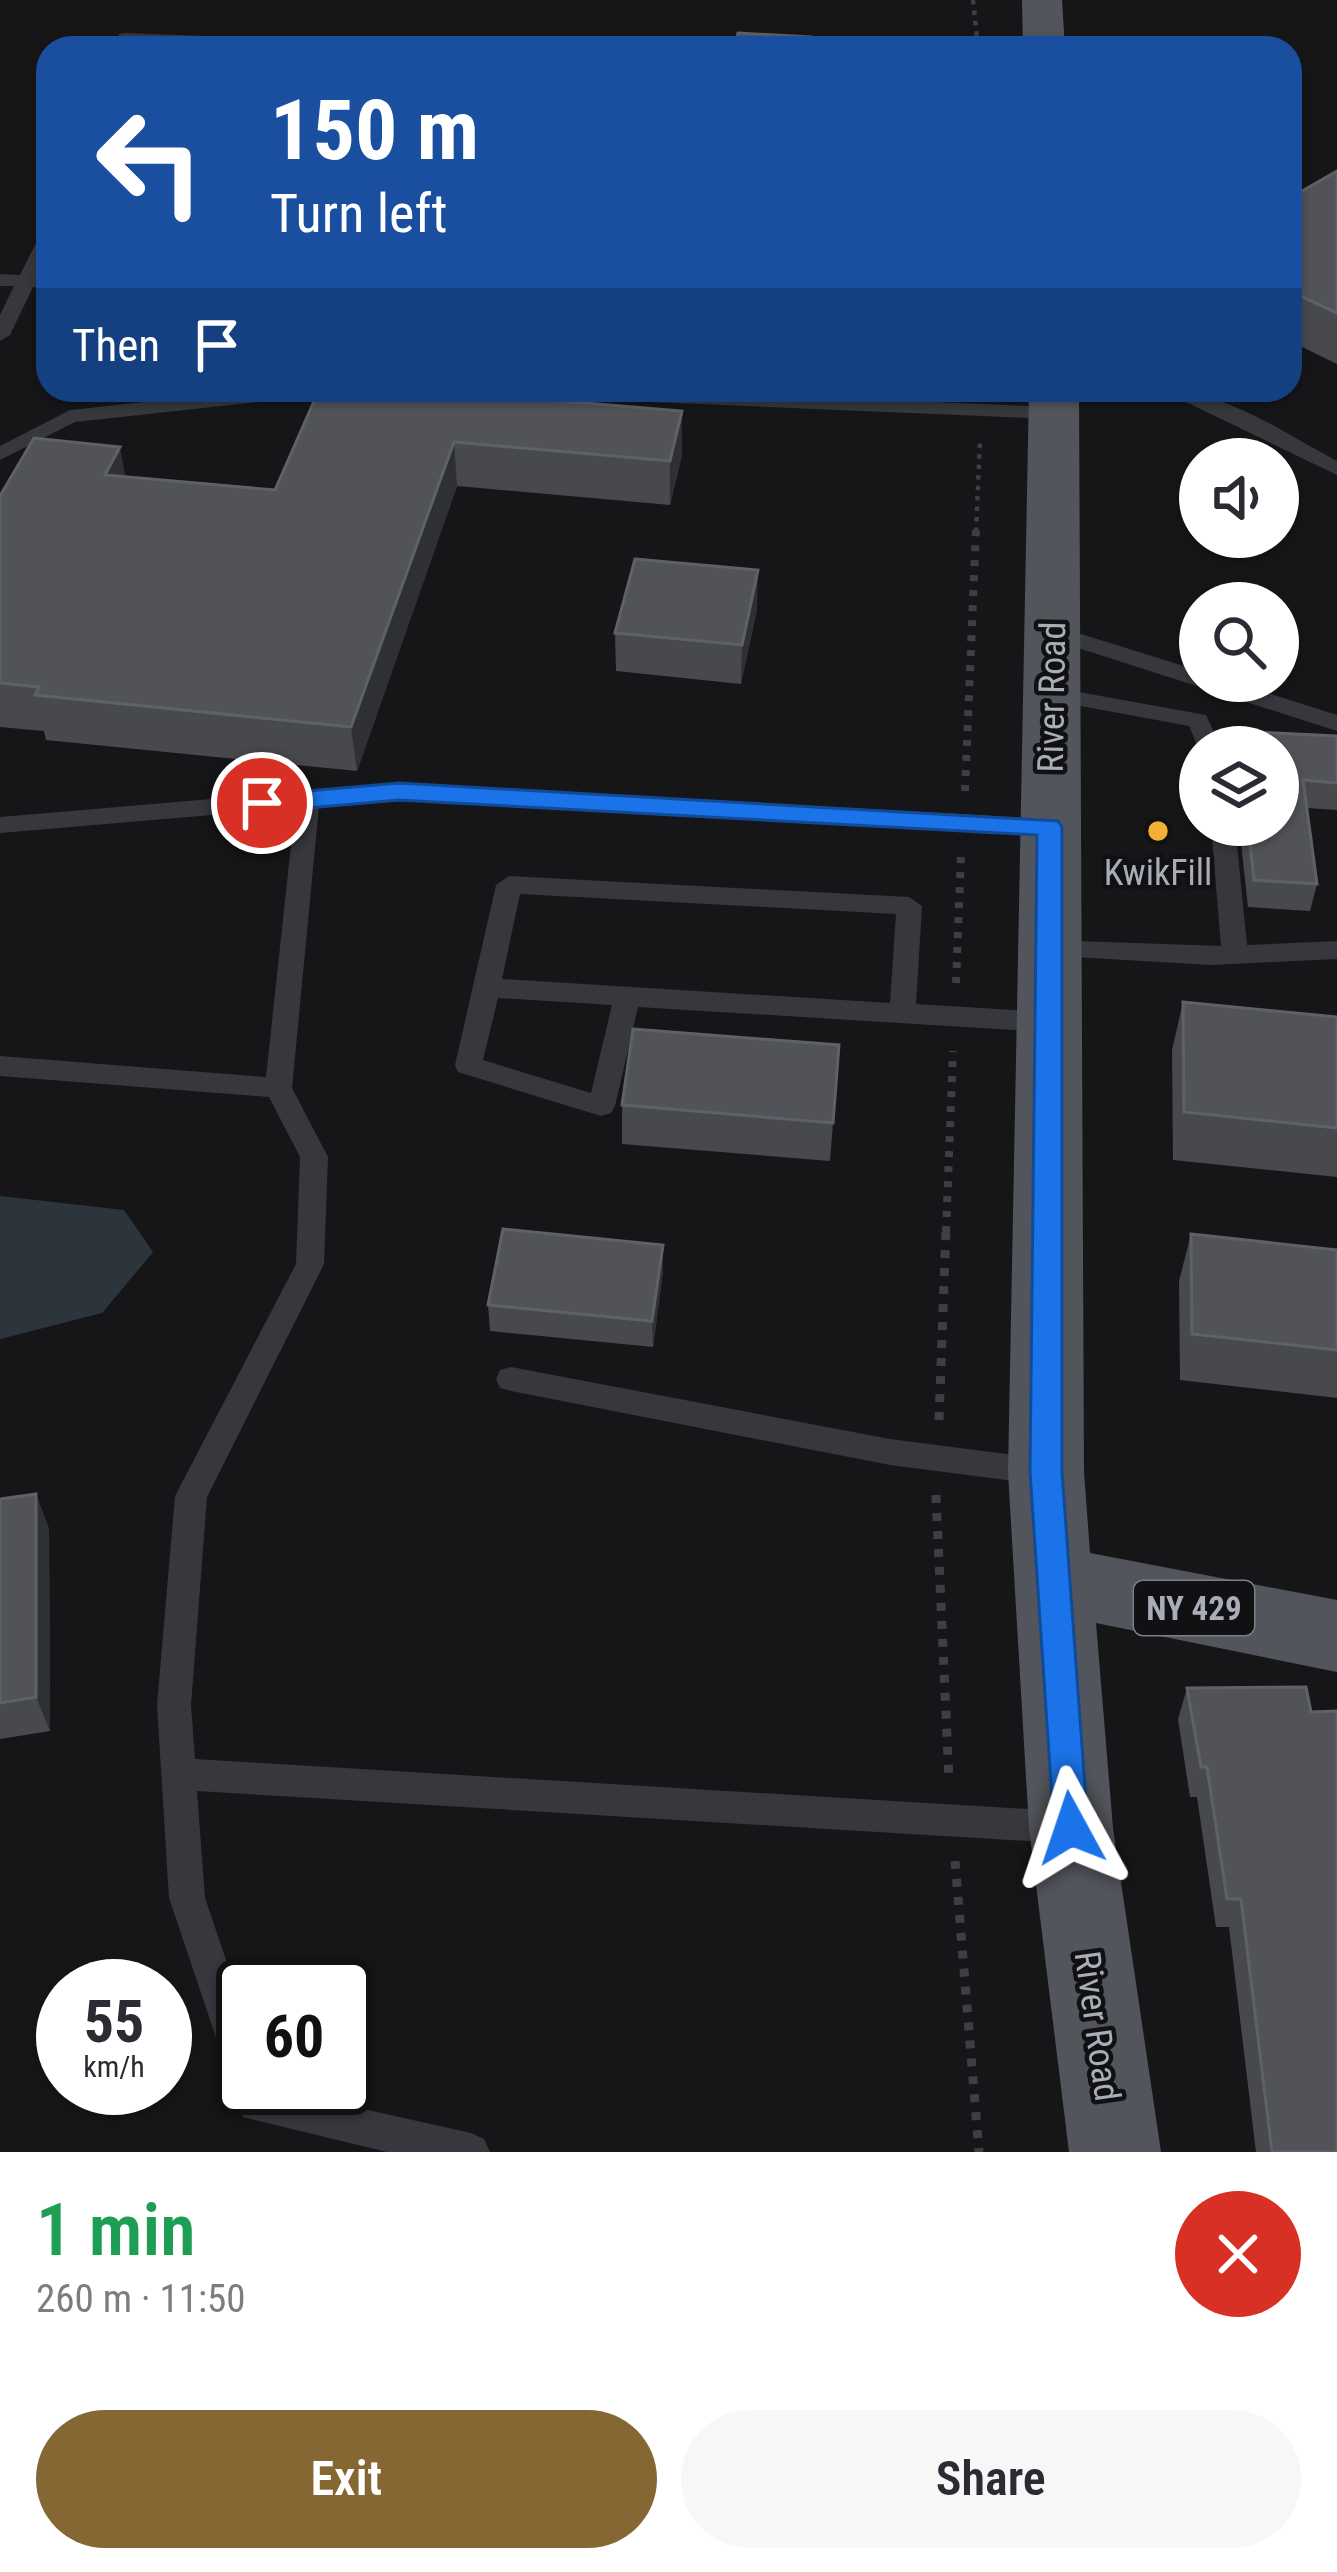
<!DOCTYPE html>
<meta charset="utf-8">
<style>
body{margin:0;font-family:"Roboto Condensed",sans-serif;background:#f7f7f7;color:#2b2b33;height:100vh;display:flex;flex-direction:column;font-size:45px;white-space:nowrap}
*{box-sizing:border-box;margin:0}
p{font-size:39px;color:#7c7c81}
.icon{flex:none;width:66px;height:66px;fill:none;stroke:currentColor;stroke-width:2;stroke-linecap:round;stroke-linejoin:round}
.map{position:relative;height:2152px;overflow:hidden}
.sheet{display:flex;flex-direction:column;background:#fff;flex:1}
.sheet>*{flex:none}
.top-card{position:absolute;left:36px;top:36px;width:1266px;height:366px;border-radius:36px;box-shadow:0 3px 9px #0004;background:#1a4fa0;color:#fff;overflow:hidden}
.controls{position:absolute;left:1179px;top:438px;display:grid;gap:24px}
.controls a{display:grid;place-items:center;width:120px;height:120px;border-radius:50%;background:#fff;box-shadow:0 3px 9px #0004;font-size:60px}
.speed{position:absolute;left:36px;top:1959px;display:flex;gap:24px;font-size:60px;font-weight:700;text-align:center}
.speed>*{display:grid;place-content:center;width:156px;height:156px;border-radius:50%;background:#fff;box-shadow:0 3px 9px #0004;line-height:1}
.speed small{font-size:30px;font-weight:400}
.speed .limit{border:6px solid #111;border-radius:18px;background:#fff;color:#111}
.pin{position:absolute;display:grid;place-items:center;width:102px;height:102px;color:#fff;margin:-51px;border:6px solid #fff;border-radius:50%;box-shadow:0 3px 12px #0007}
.me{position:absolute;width:132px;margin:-66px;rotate:355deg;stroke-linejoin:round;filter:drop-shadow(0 0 9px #0008)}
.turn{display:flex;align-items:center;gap:42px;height:252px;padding:0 36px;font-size:54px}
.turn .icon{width:156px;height:156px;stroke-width:2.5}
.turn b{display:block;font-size:84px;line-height:102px}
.then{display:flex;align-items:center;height:114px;padding:0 36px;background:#0003;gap:24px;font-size:45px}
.round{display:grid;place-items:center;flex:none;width:126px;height:126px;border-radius:63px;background:#f7f7f7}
.head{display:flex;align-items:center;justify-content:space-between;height:204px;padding:0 36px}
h1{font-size:72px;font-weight:600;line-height:90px;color:#1e9e55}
.button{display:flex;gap:24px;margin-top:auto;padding:24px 36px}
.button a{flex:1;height:138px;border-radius:72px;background:#856733;color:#fff;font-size:48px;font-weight:600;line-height:138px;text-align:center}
.button a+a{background:#f7f7f7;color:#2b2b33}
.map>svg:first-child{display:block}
.water{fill:#2c353c}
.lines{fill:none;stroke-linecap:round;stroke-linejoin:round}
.path-far2{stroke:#3d3f44;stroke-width:4.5;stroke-dasharray:4.5 6;stroke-linecap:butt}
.path-far1{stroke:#3d3f44;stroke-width:8;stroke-dasharray:6 9;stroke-linecap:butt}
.path{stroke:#3d3f44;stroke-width:9;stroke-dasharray:8 10;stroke-linecap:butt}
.service{fill:#37383d;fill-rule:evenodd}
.primary{fill:#53555c;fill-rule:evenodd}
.wall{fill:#47494d}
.shaded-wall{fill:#2f3033}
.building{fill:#525359;stroke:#5f6168;stroke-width:3}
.route{fill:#1a73e8;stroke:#114b97;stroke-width:3}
.poi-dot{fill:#f2b134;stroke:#111113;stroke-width:4.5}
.labels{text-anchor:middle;stroke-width:9;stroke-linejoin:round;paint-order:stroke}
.shield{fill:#111113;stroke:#7b7e86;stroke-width:3}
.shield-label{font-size:33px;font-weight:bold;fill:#a8adb8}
.street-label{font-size:36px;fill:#a8adb8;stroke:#111113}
.poi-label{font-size:36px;fill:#a8adb8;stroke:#111113}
</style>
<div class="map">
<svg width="1337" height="2152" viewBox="0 0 1337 2152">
<rect width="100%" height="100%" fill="#161618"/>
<polygon class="water" points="0,1196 124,1210 153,1252 102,1313 0,1339"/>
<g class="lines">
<g class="path-far2">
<polyline points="973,0 978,48"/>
<polyline points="976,532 980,440"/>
</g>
<g class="path-far1">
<polyline points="965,791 976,529"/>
<polyline points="956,983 961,854"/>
<polyline points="946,1232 953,1051"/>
</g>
<g class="path">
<polyline points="939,1420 946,1229"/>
<polyline points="936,1495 949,1780"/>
<polyline points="955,1861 979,2152"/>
</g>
<g class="service">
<polygon points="125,33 392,43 400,48 119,42 119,34"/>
<polygon points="48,231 48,256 39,276 48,276 48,288 33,287 10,335 0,341 0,315 14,286 0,286 0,274 20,275 39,237"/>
<polygon points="256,390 323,390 313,396 75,422 0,460 0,446 70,410"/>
<polygon points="498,390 652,390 1053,407 1063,413 1053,419 508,396"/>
<path d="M1161,390C1223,390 1283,432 1337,461V475Z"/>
<polygon points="1052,625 1200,671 1200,681 1230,681 1337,715 1337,731 1044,637 1041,632"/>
<polygon points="1051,687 1206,715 1221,747 1200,747 1200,752 1189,726 1043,699 1039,694 1043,689"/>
<polygon points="399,783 1050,819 1062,827 1050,835 399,799 319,806 292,1088 328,1157 324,1264 207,1497 191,1705 195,1759 1061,1811 1073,1815 1078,1827 1073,1839 1061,1843 197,1791 205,1898 243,2010 243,2088 269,2088 471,2133 484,2139 490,2152 387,2152 243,2117 233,2088 236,2079 225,2064 169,1898 157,1705 175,1496 296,1264 300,1157 269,1097 0,1076 0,1056 266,1077 295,808 0,833 0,817"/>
<polygon points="1211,825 1235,825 1247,945 1337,941 1337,959 1211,965 1040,955 1036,949 1040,943 1049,940 1221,946"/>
<path d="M509,876L909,897L922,906L916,1004L1047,1012L1060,1022L1047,1032L638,1007L615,1106L611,1113L601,1116L458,1072L455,1065L496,885ZM520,894L896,914L890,1003L502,979ZM498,998L612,1005L591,1093L483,1060Z"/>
<polygon points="511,1367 890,1439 1044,1459 1055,1463 1059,1472 1055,1481 1044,1485 890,1465 511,1391 500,1388 496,1379 500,1370"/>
</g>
<g class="primary">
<polygon points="1022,0 1062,0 1065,48 1023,48"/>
<polygon points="1029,390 1079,390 1084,1472 1090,1553 1337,1600 1337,1672 1096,1623 1113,1828 1161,2152 1069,2152 1029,1828 1008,1472"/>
</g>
</g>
<g class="wall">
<polygon points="1337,171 1337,364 1290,341 1290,198"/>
<polygon points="319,390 682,411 682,455 670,505 457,486 357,771 46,740 44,731 0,727 0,496 125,477 275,490"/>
<polygon points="757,609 741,684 616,671 615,633"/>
<polygon points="1237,731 1337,736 1337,810 1307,808 1317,884 1310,911 1248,907 1239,825 1278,825 1278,747 1233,747"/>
<polygon points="1183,1002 1337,1017 1337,1177 1173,1160 1172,1050"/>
<polygon points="839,1045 830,1161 622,1144 622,1105"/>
<polygon points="1191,1234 1337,1250 1337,1398 1180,1380 1179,1281"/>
<polygon points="663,1271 653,1347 490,1331 488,1305"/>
<polygon points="36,1494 49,1529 50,1731 0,1739 0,1499"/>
<polygon points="1187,1688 1337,2152 1256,2152 1229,1927 1216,1927 1197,1797 1190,1797 1178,1719"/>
</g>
<g class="shaded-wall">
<polygon points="682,411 682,455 670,505 670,461"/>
<polygon points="454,442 457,486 357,771 351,727"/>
<polygon points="120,447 128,491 105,475"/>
<polygon points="758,570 757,609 741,684 742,645"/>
<polygon points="663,1245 663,1271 653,1347 652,1321"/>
<polygon points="36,1494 49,1529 50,1731 36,1697"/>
</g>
<g class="building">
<polygon points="738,33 811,37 809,48 734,48"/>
<polygon points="1337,171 1337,313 1290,291 1290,198"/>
<polygon points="319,390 432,390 682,411 670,461 454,442 351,727 35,695 39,687 0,683 0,496 34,438 120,447 105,475 275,490"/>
<polygon points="635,559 758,570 742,645 615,633"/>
<polygon points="1237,731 1337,736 1337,783 1303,780 1317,884 1254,880 1248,825 1278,825 1278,747 1239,747"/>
<polygon points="1183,1002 1337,1017 1337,1128 1184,1112"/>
<polygon points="633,1029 839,1045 833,1123 622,1105"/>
<polygon points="503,1229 663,1245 652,1321 488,1305"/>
<polygon points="1191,1234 1337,1250 1337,1350 1192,1334"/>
<polygon points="36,1494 36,1697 0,1703 0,1499"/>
<polygon points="1306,1687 1311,1712 1337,1711 1337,2152 1272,2152 1241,1899 1227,1899 1207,1767 1201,1767 1187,1688"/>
</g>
<polygon class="route" points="399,783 1058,821 1062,827 1062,1472 1088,1828 1083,1840 1071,1845 1059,1840 1054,1828 1030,1472 1037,835 399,800 262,812 250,803 262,795"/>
<circle class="poi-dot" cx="1158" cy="831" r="12"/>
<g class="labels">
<rect class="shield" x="1134" y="1581" width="120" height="54" rx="9"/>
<g class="shield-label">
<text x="1194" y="1620">NY 429</text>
</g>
<g class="street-label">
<text transform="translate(1051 697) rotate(-89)" y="13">River Road</text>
<text transform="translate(1098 2026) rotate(82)" y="13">River Road</text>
</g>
<g class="poi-label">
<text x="1158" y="885">KwikFill</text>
</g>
</g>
</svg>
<div class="controls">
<a><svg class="icon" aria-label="sound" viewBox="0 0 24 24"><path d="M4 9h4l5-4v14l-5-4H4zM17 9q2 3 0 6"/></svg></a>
<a><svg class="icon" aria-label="search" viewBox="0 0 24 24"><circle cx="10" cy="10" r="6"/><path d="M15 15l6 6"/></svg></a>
<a><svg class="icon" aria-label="layers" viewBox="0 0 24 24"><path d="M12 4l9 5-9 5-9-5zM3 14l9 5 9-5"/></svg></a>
</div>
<div class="speed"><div>55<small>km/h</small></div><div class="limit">60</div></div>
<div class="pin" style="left:262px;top:803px;background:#d93025"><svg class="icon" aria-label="arrive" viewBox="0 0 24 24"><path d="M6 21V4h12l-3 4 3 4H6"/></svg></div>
<svg class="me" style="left:1071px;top:1828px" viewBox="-20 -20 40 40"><path d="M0-17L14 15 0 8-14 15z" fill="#1a73e8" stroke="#fff" stroke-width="4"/></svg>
<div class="top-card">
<div class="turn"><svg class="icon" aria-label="left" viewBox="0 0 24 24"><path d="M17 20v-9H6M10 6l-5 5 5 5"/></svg><div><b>150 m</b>Turn left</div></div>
<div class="then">Then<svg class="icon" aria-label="arrive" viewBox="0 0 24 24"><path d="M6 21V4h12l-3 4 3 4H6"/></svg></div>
</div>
</div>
<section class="sheet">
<div class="head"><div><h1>1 min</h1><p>260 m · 11:50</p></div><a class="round" style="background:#d93025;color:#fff"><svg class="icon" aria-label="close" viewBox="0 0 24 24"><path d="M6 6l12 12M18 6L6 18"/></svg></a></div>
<div class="button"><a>Exit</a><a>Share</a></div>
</section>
